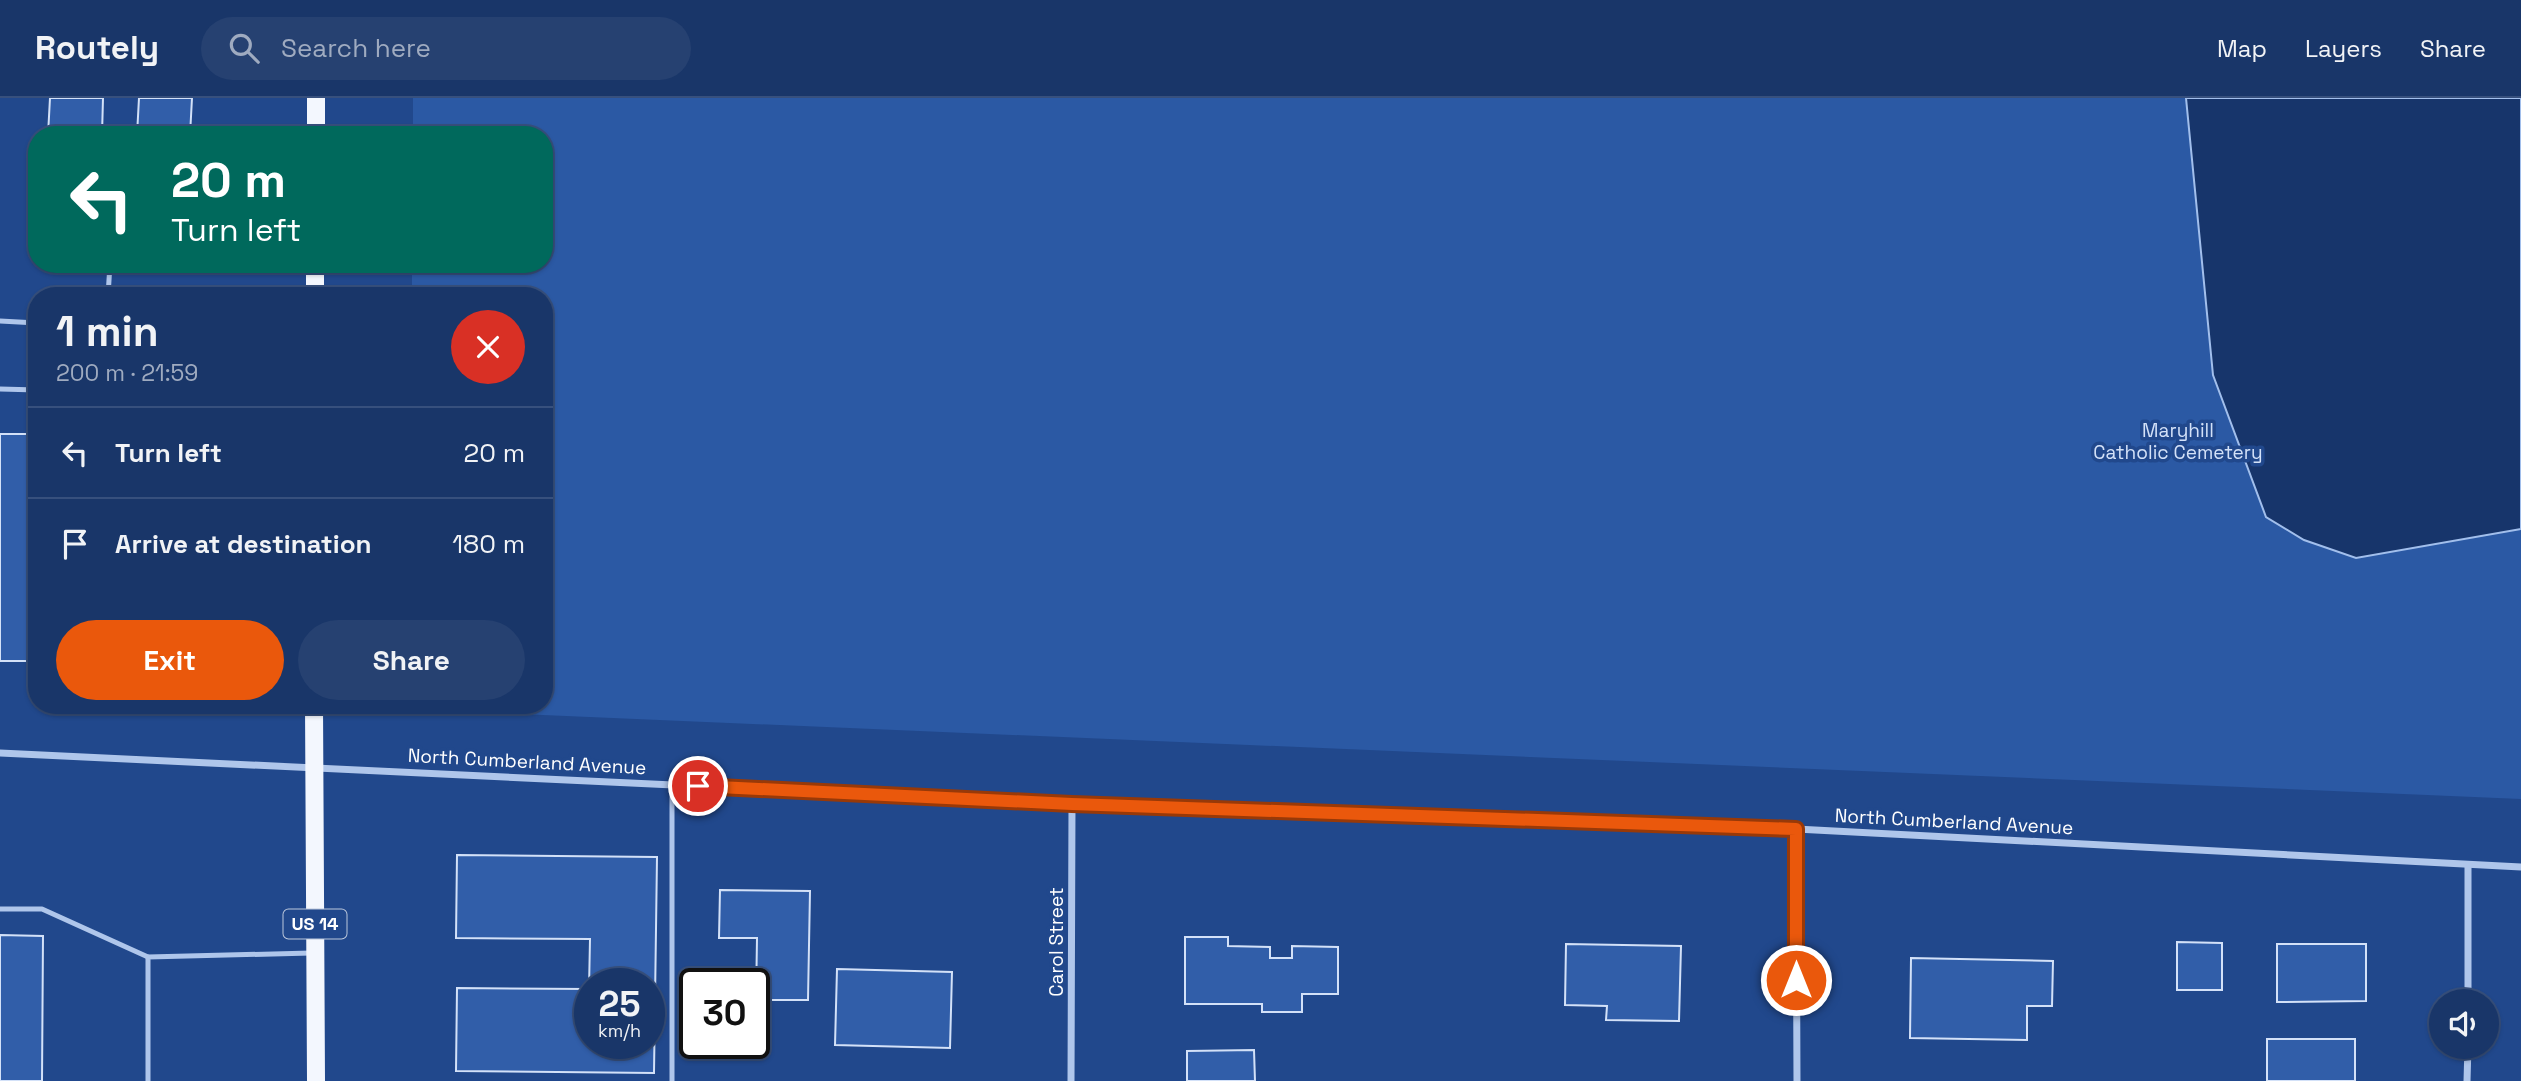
<!DOCTYPE html>
<meta charset="utf-8">
<style>
body{margin:0;font-family:"Space Grotesk",sans-serif;background:#264171;color:#f1f3f6;height:100vh;display:flex;flex-direction:column;font-size:26px;white-space:nowrap}
*{box-sizing:border-box;margin:0}
p{font-size:23px;color:#9fabc0}
.icon{flex:none;width:38px;height:38px;fill:none;stroke:currentColor;stroke-width:2;stroke-linecap:round;stroke-linejoin:round}
.map{position:relative;flex:1;overflow:hidden}
.drawer{position:absolute;left:28px;top:189px;width:525px;height:427px;display:flex;flex-direction:column;background:#193669;border-radius:28px;box-shadow:0 2px 5px #0004,0 0 0 2px #37507d}
.drawer>*{flex:none}
.banner{position:absolute;left:28px;top:28px;width:525px;height:147px;border-radius:28px;box-shadow:0 2px 5px #0004,0 0 0 2px #37507d;background:#00695c;color:#fff;overflow:hidden}
.buttons{position:absolute;left:2429px;top:891px;display:grid;gap:14px}
.buttons a{display:grid;place-items:center;width:70px;height:70px;border-radius:50%;background:#193669;box-shadow:0 2px 5px #0004,0 0 0 2px #37507d;font-size:35px}
.speed{position:absolute;left:574px;top:870px;display:flex;gap:14px;font-size:35px;font-weight:700;text-align:center}
.speed>*{display:grid;place-content:center;width:91px;height:91px;border-radius:50%;background:#193669;box-shadow:0 2px 5px #0004,0 0 0 2px #37507d;line-height:1}
.speed small{font-size:18px;font-weight:400}
.speed .limit{border:4px solid #111;border-radius:10px;background:#fff;color:#111}
.pin{position:absolute;display:grid;place-items:center;width:60px;height:60px;color:#fff;margin:-30px;border:4px solid #fff;border-radius:50%;box-shadow:0 2px 7px #0007}
.me{position:absolute;width:77px;margin:-38px;rotate:0deg;stroke-linejoin:round;filter:drop-shadow(0 0 5px #0008)}
.turn{display:flex;align-items:center;gap:24px;height:147px;padding:0 28px;font-size:32px}
.turn .icon{width:91px;height:91px;stroke-width:2.5}
.turn b{display:block;font-size:49px;line-height:60px}
.round{display:grid;place-items:center;flex:none;width:74px;height:74px;border-radius:37px;background:#264171}
.summary{display:flex;align-items:center;justify-content:space-between;height:119px;padding:0 28px}
h1{font-size:42px;font-weight:600;line-height:52px}
.cta{display:flex;gap:14px;margin-top:auto;padding:14px 28px}
.cta a{flex:1;height:80px;border-radius:42px;background:#ea580c;color:#fff;font-size:28px;font-weight:600;line-height:80px;text-align:center}
.cta a+a{background:#264171;color:#f1f3f6}
ul{padding:0;list-style:none}
li{display:flex;align-items:center;gap:21px;height:91px;padding:0 28px;border-top:2px solid #37507d}
li div{flex:1}
li b{display:block;font-size:26px}
li em{font-style:normal}
header{display:flex;align-items:center;gap:42px;box-sizing:border-box;height:98px;padding:0 35px;background:#193669;border-bottom:2px solid #37507d}
header strong{font-size:33px}
nav{display:flex;gap:38px;margin-inline-start:auto;font-size:24px}
.search{width:490px;height:63px;background:#264171;display:flex;align-items:center;gap:18px;box-sizing:border-box;padding:0 24px;border-radius:38px;color:#9fabc0;font-size:26px}
.map>svg:first-child{display:block}
.green{fill:#2b59a4}
.water{fill:#17356b;stroke:#a2bfec;stroke-width:2}
.building{fill:#315ea9;stroke:#d3e1f8;stroke-width:2;fill-rule:evenodd}
.lines{fill:none;stroke-linecap:round;stroke-linejoin:round}
.lane{stroke:#afc6eb;stroke-width:5}
.street{stroke:#afc6eb;stroke-width:7}
.primary{stroke:#f3f7fe;stroke-width:18}
.route-casing{stroke:#983908;stroke-width:18}
.route{stroke:#ea580c;stroke-width:12}
.labels{text-anchor:middle;stroke-width:7;stroke-linejoin:round;paint-order:stroke}
.shield{fill:#21488c;stroke:#bcc8dc;stroke-width:2}
.shield-label{font-size:18px;font-weight:bold;fill:#fff}
.park-label{font-size:19px;fill:#d3e1f8;stroke:#21488c}
.street-label{font-size:19px;fill:#fff;stroke:#21488c}
</style>
<header>
<strong>Routely</strong>
<div class="search"><svg class="icon" aria-label="search" viewBox="0 0 24 24"><circle cx="10" cy="10" r="6"/><path d="M15 15l6 6"/></svg>Search here</div>
<nav><a>Map</a><a>Layers</a><a>Share</a></nav>
</header>
<div class="map">
<svg width="2521" height="983" viewBox="0 0 2521 983">
<rect width="100%" height="100%" fill="#21488c"/>
<polygon class="green" points="413,0 2521,0 2521,701 449,613 443,607 544,607 544,198 412,198 412,166 544,166 544,37 413,37"/>
<polygon class="water" points="2186,0 2521,0 2521,431 2356,460 2304,442 2266,419 2213,277"/>
<g class="building">
<polygon points="50,0 103,0 102,37 48,37"/>
<polygon points="139,0 192,0 190,37 137,37"/>
<rect x="0" y="336" width="37" height="227"/>
<path d="M457,757L657,759L654,975L456,973L457,890L589,891L590,841L456,840ZM590,886H649V945H590Z"/>
<polygon points="720,792 810,793 808,902 756,902 757,840 719,840"/>
<polygon points="0,837 43,838 42,983 0,983"/>
<polygon points="1185,839 1228,839 1228,848 1270,849 1270,860 1292,860 1292,848 1338,849 1338,896 1302,896 1302,914 1262,914 1262,906 1185,906"/>
<polygon points="2177,844 2222,845 2222,892 2177,892"/>
<polygon points="1566,846 1681,848 1679,923 1606,922 1607,908 1565,907"/>
<polygon points="2277,846 2366,846 2366,903 2277,904"/>
<polygon points="1911,860 2053,863 2052,908 2027,908 2027,942 1910,940"/>
<polygon points="837,871 952,874 950,950 835,947"/>
<rect x="2267" y="941" width="88" height="42"/>
<polygon points="1254,952 1255,983 1187,983 1187,953"/>
</g>
<g class="lines">
<g class="lane">
<polyline points="108,198 110,166"/>
<polyline points="0,223 37,225"/>
<polyline points="0,291 37,292"/>
<polyline points="672,686 672,983"/>
<polyline points="0,811 42,811 148,859"/>
<polyline points="148,983 148,859 311,855"/>
</g>
<g class="street">
<polyline points="0,655 1072,706 1796,731 2521,769"/>
<polyline points="1796,731 1797,983"/>
<polyline points="2468,903 2468,767"/>
<polyline points="1071,983 1072,706"/>
<polyline points="2467,983 2468,948"/>
</g>
<g class="primary">
<polyline points="316,37 316,0"/>
<polyline points="315,198 315,166"/>
<polyline points="314,607 316,983"/>
</g>
</g>
<g class="lines">
<defs>
<polyline id="route" points="698,688 1072,706 1796,731 1796,882"/>
</defs>
<use href="#route" class="route-casing"/>
<use href="#route" class="route"/>
</g>
<g class="labels">
<rect class="shield" x="283.5" y="811.5" width="63" height="29" rx="5"/>
<g class="shield-label">
<text x="315" y="832">US 14</text>
</g>
<g class="park-label">
<text x="2178" y="339">Maryhill<tspan x="2178" dy="22">Catholic Cemetery</tspan></text>
</g>
<g class="street-label">
<text transform="translate(527 663) rotate(3)" y="7">North Cumberland Avenue</text>
<text transform="translate(1954 723) rotate(3)" y="7">North Cumberland Avenue</text>
<text transform="translate(1056 844) rotate(-90)" y="7">Carol Street</text>
</g>
</g>
</svg>
<div class="buttons">
<a><svg class="icon" aria-label="sound" viewBox="0 0 24 24"><path d="M4 9h4l5-4v14l-5-4H4zM17 9q2 3 0 6"/></svg></a>
</div>
<div class="speed"><div>25<small>km/h</small></div><div class="limit">30</div></div>
<div class="pin" style="left:698px;top:688px;background:#d93025"><svg class="icon" aria-label="arrive" viewBox="0 0 24 24"><path d="M6 21V4h12l-3 4 3 4H6"/></svg></div>
<svg class="me" style="left:1796px;top:882px" viewBox="-20 -20 40 40"><circle r="17" fill="#ea580c" stroke="#fff" stroke-width="3"/><path d="M0-11L8 9 0 5-8 9z" fill="#fff"/></svg>
<div class="banner">
<div class="turn"><svg class="icon" aria-label="left" viewBox="0 0 24 24"><path d="M17 20v-9H6M10 6l-5 5 5 5"/></svg><div><b>20 m</b>Turn left</div></div>
</div>
<section class="drawer">
<div class="summary"><div><h1>1 min</h1><p>200 m · 21:59</p></div><a class="round" style="background:#d93025;color:#fff"><svg class="icon" aria-label="close" viewBox="0 0 24 24"><path d="M6 6l12 12M18 6L6 18"/></svg></a></div>
<ul>
<li><svg class="icon" aria-label="left" viewBox="0 0 24 24"><path d="M17 20v-9H6M10 6l-5 5 5 5"/></svg><div><b>Turn left</b></div><em>20 m</em></li>
<li><svg class="icon" aria-label="arrive" viewBox="0 0 24 24"><path d="M6 21V4h12l-3 4 3 4H6"/></svg><div><b>Arrive at destination</b></div><em>180 m</em></li>
</ul>
<div class="cta"><a>Exit</a><a>Share</a></div>
</section>
</div>
